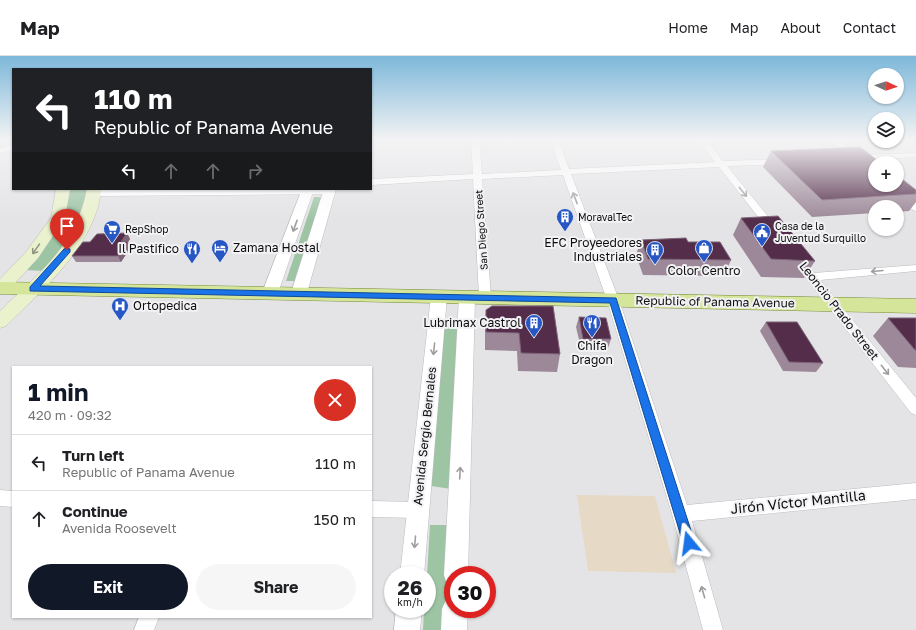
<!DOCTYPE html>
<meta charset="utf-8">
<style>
body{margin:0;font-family:"Golos Text",sans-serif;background:#f6f6f6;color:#202124;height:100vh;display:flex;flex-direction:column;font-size:15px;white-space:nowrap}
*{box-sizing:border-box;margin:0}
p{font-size:13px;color:#757577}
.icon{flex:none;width:22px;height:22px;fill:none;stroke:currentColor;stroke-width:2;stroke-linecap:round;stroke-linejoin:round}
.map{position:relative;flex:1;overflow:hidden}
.sheet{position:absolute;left:12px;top:310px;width:360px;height:252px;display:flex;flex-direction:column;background:#fff;border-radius:0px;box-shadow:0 1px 3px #0004}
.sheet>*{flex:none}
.hud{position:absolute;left:12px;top:12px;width:360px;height:122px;border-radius:0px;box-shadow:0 1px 3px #0004;background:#202124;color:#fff;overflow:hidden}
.needle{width:26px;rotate:93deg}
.tools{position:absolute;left:868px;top:12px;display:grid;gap:8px}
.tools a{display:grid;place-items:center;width:36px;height:36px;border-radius:50%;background:#fff;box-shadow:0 1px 3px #0004;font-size:20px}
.speed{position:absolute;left:384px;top:510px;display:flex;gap:8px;font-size:20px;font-weight:700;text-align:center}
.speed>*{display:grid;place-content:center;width:52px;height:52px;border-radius:50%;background:#fff;box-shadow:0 1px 3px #0004;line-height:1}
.speed small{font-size:10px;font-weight:400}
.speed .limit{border:6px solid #d22;background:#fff;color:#111}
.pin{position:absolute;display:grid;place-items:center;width:34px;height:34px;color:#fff;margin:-41px -17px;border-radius:50% 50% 50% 0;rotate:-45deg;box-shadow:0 0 4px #0007}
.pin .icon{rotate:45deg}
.me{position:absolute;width:44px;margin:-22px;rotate:344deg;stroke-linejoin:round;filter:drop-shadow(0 0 3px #0008)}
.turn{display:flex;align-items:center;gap:14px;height:84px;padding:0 16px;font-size:18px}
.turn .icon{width:52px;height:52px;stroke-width:2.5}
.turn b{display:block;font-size:28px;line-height:34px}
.lanes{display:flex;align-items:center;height:38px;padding:0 16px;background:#0003;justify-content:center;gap:20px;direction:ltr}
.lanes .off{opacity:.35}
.round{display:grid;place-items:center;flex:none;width:42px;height:42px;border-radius:21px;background:#f6f6f6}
.head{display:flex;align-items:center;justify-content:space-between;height:68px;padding:0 16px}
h1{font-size:24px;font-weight:700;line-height:30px;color:#111827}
.primary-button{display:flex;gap:8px;margin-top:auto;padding:8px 16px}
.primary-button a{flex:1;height:46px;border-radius:24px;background:#111827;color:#fff;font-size:16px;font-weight:700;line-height:46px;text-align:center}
.primary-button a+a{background:#f6f6f6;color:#202124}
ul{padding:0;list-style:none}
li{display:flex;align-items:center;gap:12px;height:56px;padding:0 16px;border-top:1px solid #e0e0e0}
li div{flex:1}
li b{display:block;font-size:15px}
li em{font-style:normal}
header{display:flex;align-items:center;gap:24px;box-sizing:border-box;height:56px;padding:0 20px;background:#fff;border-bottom:1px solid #e0e0e0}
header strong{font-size:19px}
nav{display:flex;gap:22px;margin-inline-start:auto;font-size:14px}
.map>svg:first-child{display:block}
.industrial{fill:#e6d9c5}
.green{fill:#9dc5a4}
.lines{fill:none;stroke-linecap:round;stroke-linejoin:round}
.minor-casing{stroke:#bbbbbe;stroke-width:1}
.tertiary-casing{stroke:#bbbbbe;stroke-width:1}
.secondary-casing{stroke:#bbbbbe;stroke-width:1}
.primary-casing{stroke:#7c8f3e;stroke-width:1}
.minor{fill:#fff;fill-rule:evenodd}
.tertiary{fill:#fff;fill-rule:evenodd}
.secondary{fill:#eaf2cd;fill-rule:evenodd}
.primary{fill:#d5e69b;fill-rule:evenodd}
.wall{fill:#9c8898}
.shaded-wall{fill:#7e6478}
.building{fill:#532d49;stroke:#7e6478}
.oneway{stroke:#9e9e9e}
.oneway2{stroke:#919680}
.route{fill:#1a73e8;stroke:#114b97}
.labels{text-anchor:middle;stroke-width:4;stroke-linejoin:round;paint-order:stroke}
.far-poi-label{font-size:10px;fill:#0c0c0d;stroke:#f2f1f4;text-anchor:start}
.far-street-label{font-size:10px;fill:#0c0c0d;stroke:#f2f1f4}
.poi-label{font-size:12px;fill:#0c0c0d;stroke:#f2f1f4;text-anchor:end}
.street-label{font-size:12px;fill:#0c0c0d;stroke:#f2f1f4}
.near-street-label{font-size:14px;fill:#0c0c0d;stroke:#f2f1f4}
</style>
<header>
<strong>Map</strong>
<nav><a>Home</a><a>Map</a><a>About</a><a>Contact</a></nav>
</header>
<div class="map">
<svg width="916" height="574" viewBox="0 0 916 574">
<rect width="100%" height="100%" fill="#e4e4e7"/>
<polygon class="industrial" points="577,439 655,440 676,517 588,515"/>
<g class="green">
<polygon points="70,133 89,133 74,176 45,215 24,214 67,150"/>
<polygon points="314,141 321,141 296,225 286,225"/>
<polygon points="443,267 459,268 451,433 431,430"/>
<polygon points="430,469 451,469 447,574 423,574 424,553 427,553 427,519"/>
</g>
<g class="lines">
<defs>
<g id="minor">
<polygon points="471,83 479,83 482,118 561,114 550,83 558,83 569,113 715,106 697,83 705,83 723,105 786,103 787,105 786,107 783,108 727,110 779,174 774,177 770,176 719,111 571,118 619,244 687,449 916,427 916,443 692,465 723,574 703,574 672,458 607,244 563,119 482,123 491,241 489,244 481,244 479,241 473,123 371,129 371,123 473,118"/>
<polygon points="828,83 837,83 857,99 916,97 916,101 863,104 875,114 875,121 872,120"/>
<polygon points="13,89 13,94 0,97 0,92"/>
<polygon points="883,129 894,129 916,147 916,155 913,154"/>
<polygon points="329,133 334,136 332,138 94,140 89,137 94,134"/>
<polygon points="797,200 801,201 814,217 916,209 916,215 820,224 916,342 916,359 911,357 793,205 792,203 793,201"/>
<polygon points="0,434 13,435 13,451 0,450"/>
<polygon points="371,445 417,446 423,448 426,454 423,460 417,462 371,461"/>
<polygon points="139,561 159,561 154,574 134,574"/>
</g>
<g id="tertiary">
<polygon points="302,133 314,133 278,237 275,241 270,242 265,241 262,237"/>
<polygon points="324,133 336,133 307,237 304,241 299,242 294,241 291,237"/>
<polygon points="439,235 444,236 447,240 424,519 400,519 431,240 434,236"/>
<polygon points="467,236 472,237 475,241 468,519 453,519 453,530 447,528 444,519 459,241 462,237"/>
<polygon points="453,541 453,553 468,553 467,574 441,574 442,553 446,544"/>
<polygon points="396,553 422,553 420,574 394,574"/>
</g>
<g id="secondary">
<polygon points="56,133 70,133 65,162 38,202 6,237 0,238 0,223 26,196 51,162"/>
<path d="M87,133H101C100,140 99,148 97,154C81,202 40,236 6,270L0,272V255C39,217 76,190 87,133Z"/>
</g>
<polygon id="primary" points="0,226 916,243 916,257 0,238"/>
</defs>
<use href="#minor" class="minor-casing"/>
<use href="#tertiary" class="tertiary-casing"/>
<use href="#secondary" class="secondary-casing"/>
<use href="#primary" class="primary-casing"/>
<use href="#minor" class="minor"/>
<use href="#tertiary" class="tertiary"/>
<use href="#secondary" class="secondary"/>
<use href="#primary" class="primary"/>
</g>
<g class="wall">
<polygon points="771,95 916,134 916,146 909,155 897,156 897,151 875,151 875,157 812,161 763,111"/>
<polygon points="741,162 815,205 804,222 761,221 733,179"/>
<polygon points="127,177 130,183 128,186 131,191 121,206 76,206 72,200 90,186"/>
<polygon points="641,184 688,186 731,204 724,220 643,219 636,199"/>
<polygon points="486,254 560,298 557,316 518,315 517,295 485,294 485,272"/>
<polygon points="579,261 611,283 608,292 581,292 576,271"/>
<polygon points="888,262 916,262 916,312 898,311 873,280"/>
<polygon points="766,266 823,307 816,316 783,315 760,275"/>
</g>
<polygon class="shaded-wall" points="127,177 130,183 128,186 131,191 121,206 118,200 121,186"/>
<g class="building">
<polygon points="860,91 881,107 875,107 875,129 897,129 897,119 916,134 916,138 822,144 771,95"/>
<polygon points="778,160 815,205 771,203 741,162"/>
<polygon points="127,177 121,186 128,185 118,200 72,200 83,186 90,186 97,178"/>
<polygon points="686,182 688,186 720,186 731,204 648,203 641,184"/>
<polygon points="492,250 553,250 560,298 521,297 519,277 486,276 486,254"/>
<polygon points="579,261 606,262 611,283 583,283"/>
<polygon points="888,262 916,262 916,294 915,294"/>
<polygon points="766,266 797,266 823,307 789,306"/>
</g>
<defs><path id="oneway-shaft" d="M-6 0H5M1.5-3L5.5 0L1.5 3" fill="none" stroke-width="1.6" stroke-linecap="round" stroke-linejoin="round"/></defs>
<g class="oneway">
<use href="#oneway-shaft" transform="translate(743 136) rotate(51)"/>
<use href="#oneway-shaft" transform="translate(575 142) rotate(-111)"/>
<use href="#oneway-shaft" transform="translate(295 170) rotate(110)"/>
<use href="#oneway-shaft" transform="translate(877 215) rotate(175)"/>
<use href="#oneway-shaft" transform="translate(434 293) rotate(96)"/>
<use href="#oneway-shaft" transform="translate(885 314) rotate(52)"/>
<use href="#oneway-shaft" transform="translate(460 417) rotate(-87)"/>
<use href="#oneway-shaft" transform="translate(415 486) rotate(95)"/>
<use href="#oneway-shaft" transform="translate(703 536) rotate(-106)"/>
</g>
<use class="oneway2" href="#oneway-shaft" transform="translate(36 193) rotate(125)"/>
<linearGradient id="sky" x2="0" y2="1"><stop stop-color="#7db8da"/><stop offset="0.51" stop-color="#f3f3f4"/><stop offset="1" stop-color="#f3f3f4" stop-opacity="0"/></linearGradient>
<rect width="916" height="164" fill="url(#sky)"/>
<polygon class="route" points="67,192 70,193 70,196 40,230 616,242 695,487 693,491 689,493 684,491 683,487 610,247 30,235 30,231 64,193"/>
<defs>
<symbol id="building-pin" viewBox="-11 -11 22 30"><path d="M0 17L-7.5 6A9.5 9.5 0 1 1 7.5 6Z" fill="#2757c5" stroke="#f2f1f4"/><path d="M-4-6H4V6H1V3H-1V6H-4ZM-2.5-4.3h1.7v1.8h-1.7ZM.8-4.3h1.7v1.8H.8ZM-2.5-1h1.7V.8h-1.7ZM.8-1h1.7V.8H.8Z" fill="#fff"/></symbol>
<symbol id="supermarket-pin" viewBox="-11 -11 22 30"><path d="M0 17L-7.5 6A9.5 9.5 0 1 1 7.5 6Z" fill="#2757c5" stroke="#f2f1f4"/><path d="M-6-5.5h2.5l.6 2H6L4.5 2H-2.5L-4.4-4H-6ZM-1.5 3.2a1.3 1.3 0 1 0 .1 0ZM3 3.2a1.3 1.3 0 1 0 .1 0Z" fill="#fff"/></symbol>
<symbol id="civic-pin" viewBox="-11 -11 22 30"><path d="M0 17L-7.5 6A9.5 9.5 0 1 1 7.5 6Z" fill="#2757c5" stroke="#f2f1f4"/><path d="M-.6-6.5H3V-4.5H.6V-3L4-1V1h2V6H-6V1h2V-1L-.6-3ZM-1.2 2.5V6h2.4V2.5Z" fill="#fff"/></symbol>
<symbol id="hotel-pin" viewBox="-11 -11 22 30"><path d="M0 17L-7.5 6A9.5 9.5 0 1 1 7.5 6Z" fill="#2757c5" stroke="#f2f1f4"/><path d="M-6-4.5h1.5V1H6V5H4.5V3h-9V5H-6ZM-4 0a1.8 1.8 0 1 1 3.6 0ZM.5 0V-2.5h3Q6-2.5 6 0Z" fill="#fff"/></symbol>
<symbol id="shop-pin" viewBox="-11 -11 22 30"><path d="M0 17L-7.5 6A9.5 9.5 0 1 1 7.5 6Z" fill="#2757c5" stroke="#f2f1f4"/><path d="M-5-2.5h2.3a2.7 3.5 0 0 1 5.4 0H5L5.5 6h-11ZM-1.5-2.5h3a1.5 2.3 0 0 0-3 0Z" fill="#fff"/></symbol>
<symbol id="restaurant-pin" viewBox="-11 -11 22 30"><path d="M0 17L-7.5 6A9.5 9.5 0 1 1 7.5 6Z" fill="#2757c5" stroke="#f2f1f4"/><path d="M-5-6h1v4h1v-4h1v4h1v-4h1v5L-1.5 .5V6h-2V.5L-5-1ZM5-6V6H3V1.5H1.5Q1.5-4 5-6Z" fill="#fff"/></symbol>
<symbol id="hospital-pin" viewBox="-11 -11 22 30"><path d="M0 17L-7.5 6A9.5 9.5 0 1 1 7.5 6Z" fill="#2757c5" stroke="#f2f1f4"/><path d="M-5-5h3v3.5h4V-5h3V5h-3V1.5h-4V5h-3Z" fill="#fff"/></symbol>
</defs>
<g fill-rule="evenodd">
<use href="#building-pin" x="555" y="151" width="20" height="27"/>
<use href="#supermarket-pin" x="102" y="163" width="20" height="27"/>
<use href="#civic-pin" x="752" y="166" width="20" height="27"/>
<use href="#hotel-pin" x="210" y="182" width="20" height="27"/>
<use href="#shop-pin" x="694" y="182" width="20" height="27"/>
<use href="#restaurant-pin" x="182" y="183" width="20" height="27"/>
<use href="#building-pin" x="645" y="184" width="20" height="27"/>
<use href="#hospital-pin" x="110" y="240" width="20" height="27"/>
<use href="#building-pin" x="524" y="257" width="20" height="27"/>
<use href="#restaurant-pin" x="582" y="257" width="20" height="27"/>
</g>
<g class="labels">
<g class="far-poi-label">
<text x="578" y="165">MoravalTec</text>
<text x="775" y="174">Casa de la<tspan x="775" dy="12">Juventud Surquillo</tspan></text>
<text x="125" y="177">RepShop</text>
</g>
<g class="far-street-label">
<text transform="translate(481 174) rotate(-94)" y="4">San Diego Street</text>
</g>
<g class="poi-label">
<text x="642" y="191">EFC Proyeedores<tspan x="642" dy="14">Industriales</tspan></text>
<text x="233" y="196" text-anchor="start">Zamana Hostal</text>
<text x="179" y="197">Il Pastifico</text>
<text x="704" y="219" text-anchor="middle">Color Centro</text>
<text x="133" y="254" text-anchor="start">Ortopedica</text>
<text x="521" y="271">Lubrimax Castrol</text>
<text x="592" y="294" text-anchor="middle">Chifa<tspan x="592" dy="14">Dragon</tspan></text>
</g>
<g class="street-label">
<text transform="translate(715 246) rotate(1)" y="4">Republic of Panama Avenue</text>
<text transform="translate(839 255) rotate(52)" y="4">Leoncio Prado Street</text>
<text transform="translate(425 380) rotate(-84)" y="4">Avenida Sergio Bernales</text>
</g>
<g class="near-street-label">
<text transform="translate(798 446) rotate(-6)" y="5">Jirón Víctor Mantilla</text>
</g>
</g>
</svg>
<div class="tools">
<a><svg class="needle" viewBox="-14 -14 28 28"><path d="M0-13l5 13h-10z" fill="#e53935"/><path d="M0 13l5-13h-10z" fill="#757577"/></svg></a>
<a><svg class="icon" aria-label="layers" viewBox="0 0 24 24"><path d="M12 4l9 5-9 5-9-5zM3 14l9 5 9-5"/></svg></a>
<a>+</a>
<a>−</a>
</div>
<div class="speed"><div>26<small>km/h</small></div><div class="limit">30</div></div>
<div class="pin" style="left:67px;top:194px;background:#d93025"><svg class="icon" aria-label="arrive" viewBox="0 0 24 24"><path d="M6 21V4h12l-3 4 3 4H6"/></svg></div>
<svg class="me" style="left:689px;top:487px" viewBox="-20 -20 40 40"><path d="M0-17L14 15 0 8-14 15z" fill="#1a73e8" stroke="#fff" stroke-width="4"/></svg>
<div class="hud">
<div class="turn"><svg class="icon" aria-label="left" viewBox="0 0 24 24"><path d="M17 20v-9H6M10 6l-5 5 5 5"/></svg><div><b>110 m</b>Republic of Panama Avenue</div></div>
<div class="lanes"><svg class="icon" aria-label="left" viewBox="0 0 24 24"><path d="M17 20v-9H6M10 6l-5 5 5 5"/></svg><svg class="icon off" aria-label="ahead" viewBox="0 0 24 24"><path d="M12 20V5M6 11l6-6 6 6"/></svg><svg class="icon off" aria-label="ahead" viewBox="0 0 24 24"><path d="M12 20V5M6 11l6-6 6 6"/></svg><svg class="icon off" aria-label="right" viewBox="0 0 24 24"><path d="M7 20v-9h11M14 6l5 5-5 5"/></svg></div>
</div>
<section class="sheet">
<div class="head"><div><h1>1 min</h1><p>420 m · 09:32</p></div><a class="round" style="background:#d93025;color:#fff"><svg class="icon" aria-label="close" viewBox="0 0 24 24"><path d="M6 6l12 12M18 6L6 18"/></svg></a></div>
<ul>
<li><svg class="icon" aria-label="left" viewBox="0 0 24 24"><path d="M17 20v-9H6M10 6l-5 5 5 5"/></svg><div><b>Turn left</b><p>Republic of Panama Avenue</p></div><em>110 m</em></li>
<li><svg class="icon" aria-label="ahead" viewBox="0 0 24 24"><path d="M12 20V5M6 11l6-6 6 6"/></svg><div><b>Continue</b><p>Avenida Roosevelt</p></div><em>150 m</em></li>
</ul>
<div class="primary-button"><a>Exit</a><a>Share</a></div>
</section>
</div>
